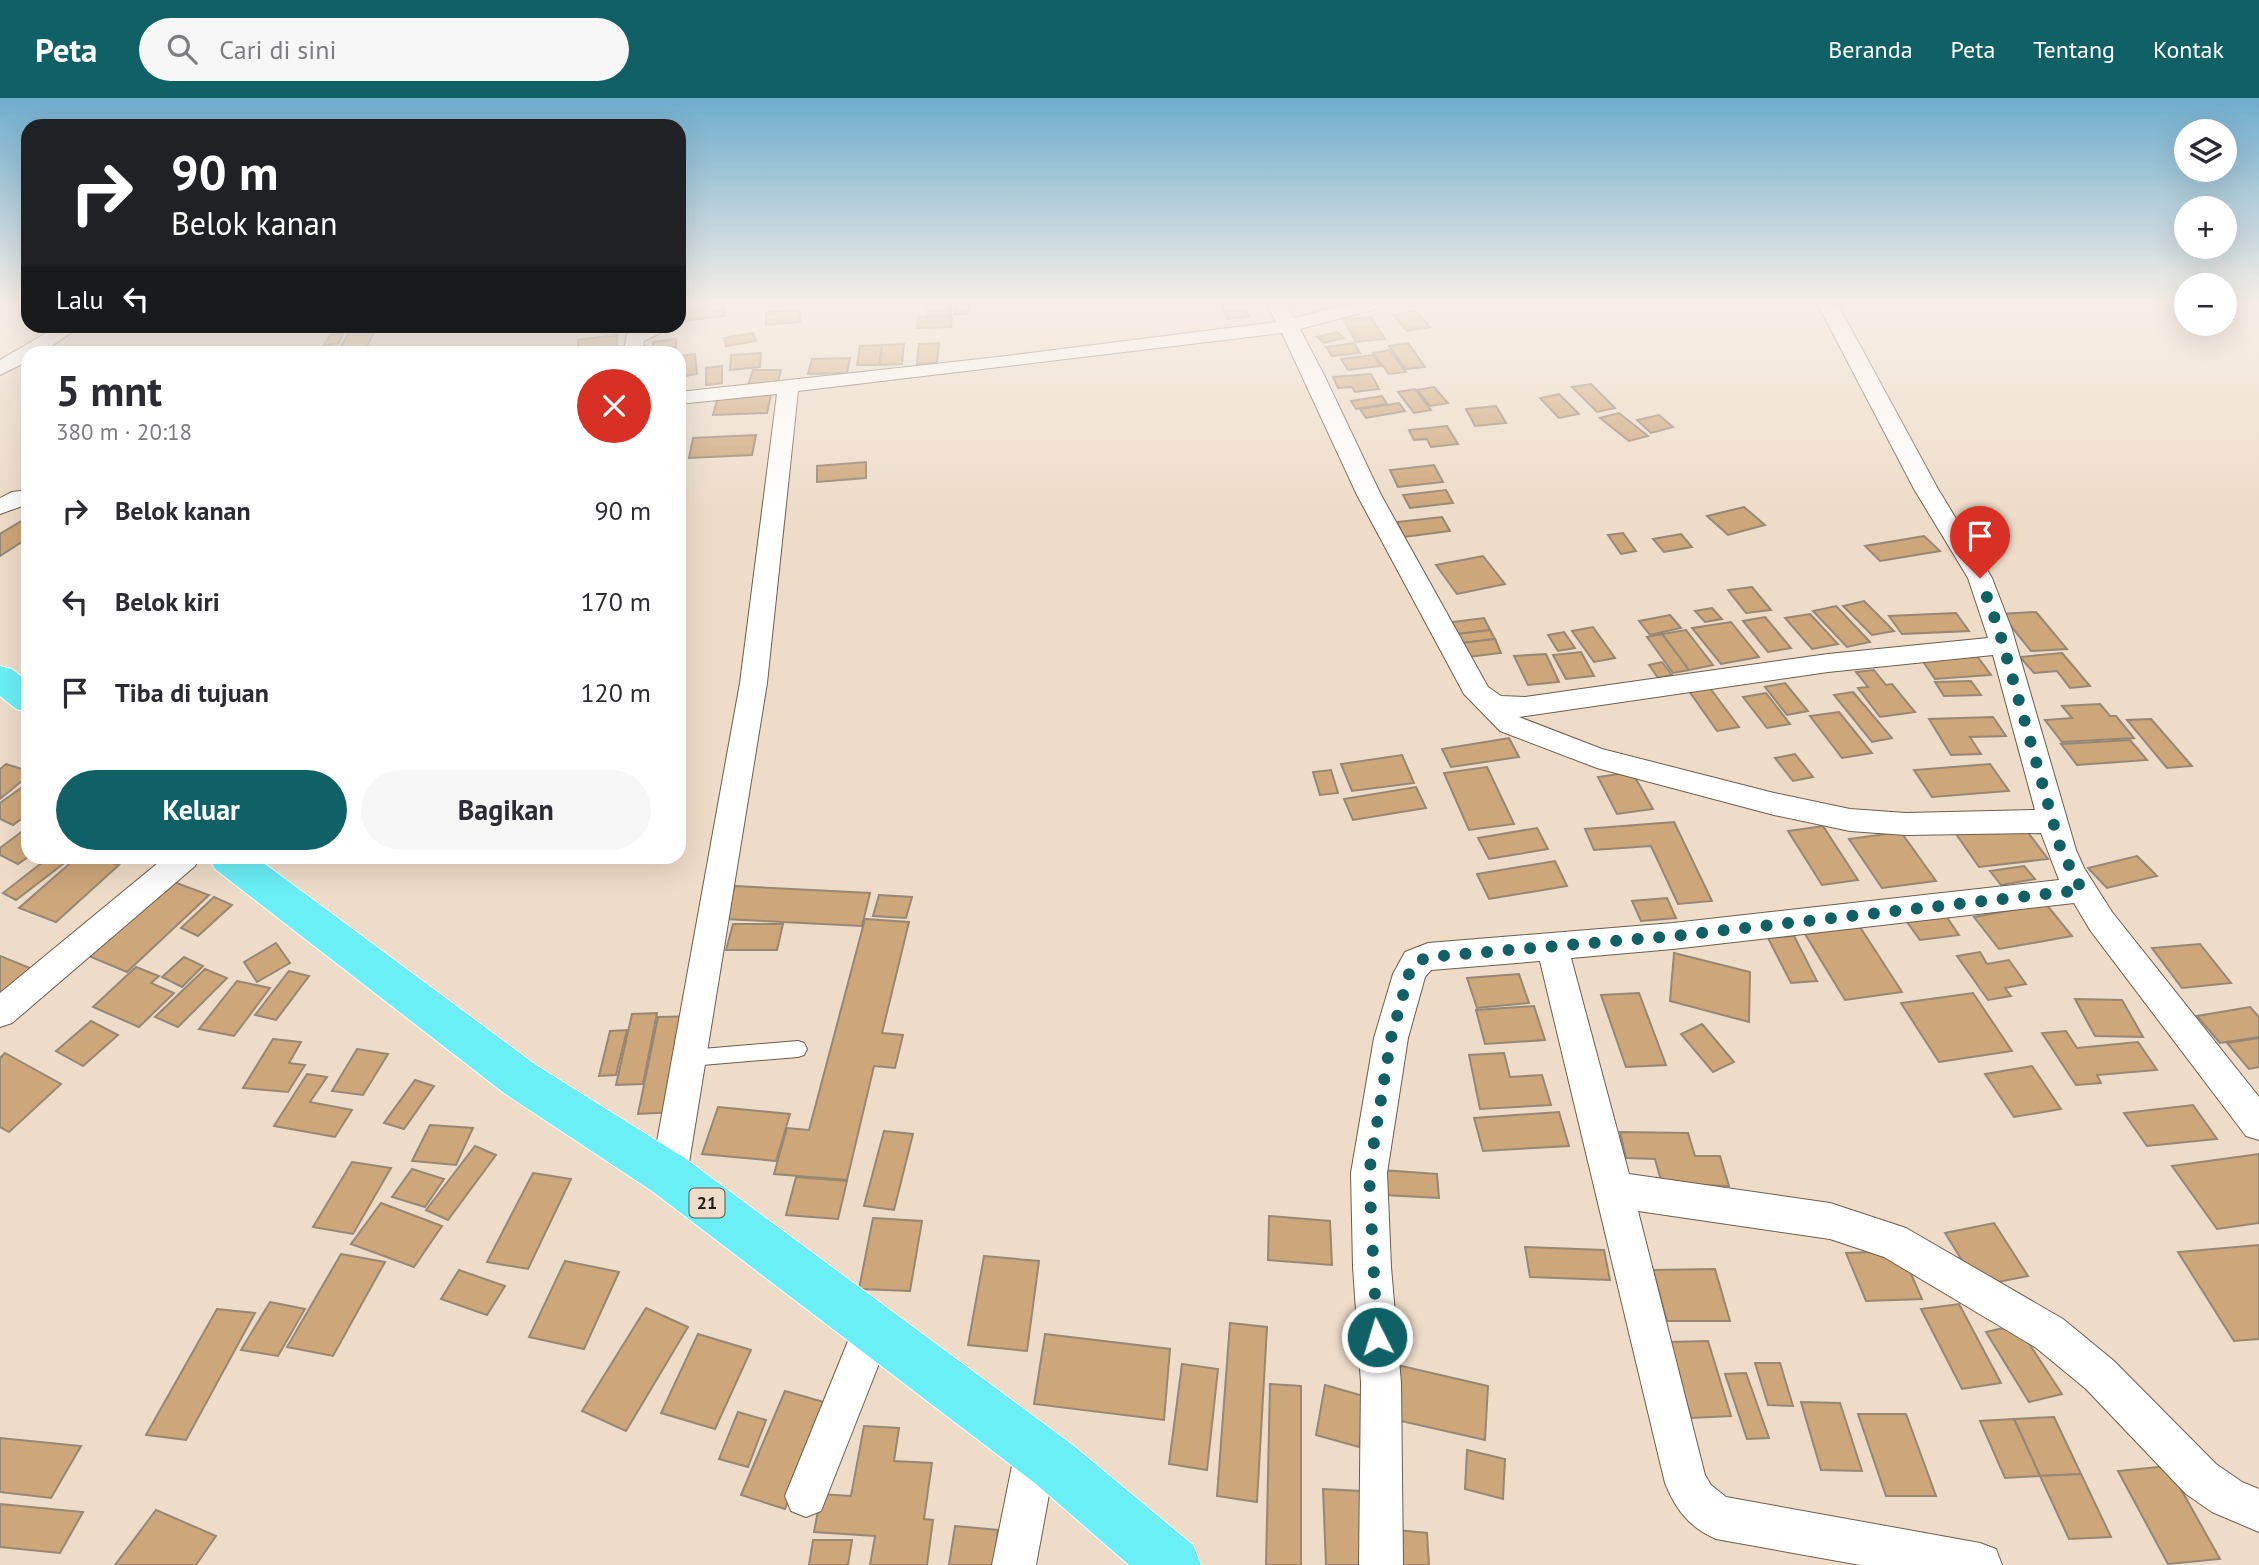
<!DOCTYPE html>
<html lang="id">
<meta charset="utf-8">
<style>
body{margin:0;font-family:"PT Sans",sans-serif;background:#f7f7f7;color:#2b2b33;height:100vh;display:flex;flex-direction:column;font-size:26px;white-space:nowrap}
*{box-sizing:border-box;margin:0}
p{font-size:23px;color:#7c7c81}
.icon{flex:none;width:38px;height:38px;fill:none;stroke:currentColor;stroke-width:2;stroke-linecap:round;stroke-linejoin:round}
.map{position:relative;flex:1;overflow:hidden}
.drawer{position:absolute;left:21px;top:248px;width:665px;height:518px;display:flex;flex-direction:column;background:#fff;border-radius:21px;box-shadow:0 7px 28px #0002}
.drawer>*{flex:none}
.banner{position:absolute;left:21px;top:21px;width:665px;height:214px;border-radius:21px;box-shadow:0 7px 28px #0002;background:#202124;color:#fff;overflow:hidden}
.tools{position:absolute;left:2174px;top:21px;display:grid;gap:14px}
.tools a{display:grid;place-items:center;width:63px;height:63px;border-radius:50%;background:#fff;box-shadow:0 7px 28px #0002;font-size:35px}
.pin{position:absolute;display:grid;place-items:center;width:60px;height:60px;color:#fff;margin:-72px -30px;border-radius:50% 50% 50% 0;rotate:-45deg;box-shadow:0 0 7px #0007}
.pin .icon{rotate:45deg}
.me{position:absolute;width:77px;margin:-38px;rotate:355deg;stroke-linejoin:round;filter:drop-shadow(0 0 5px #0008)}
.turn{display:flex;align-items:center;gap:24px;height:147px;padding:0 35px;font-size:32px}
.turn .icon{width:91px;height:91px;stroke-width:2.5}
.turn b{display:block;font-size:49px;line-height:60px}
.then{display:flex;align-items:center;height:66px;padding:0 35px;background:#0003;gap:14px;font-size:26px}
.round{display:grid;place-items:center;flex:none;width:74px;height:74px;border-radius:37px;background:#f7f7f7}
.overview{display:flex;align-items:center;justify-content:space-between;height:119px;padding:0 35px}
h1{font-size:42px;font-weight:600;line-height:52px}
.primary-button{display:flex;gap:14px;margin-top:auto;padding:14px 35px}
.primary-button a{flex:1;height:80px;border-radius:42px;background:#106166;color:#fff;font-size:28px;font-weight:600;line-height:80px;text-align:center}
.primary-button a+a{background:#f7f7f7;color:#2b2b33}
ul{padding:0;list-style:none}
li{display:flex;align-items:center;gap:21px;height:91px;padding:0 35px}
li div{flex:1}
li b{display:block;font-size:26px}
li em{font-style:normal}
header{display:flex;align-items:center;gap:42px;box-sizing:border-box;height:98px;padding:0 35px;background:#106166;color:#fff}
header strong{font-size:33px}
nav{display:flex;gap:38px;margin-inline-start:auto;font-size:24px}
.search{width:490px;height:63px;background:#f7f7f7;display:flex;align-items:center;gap:18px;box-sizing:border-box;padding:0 24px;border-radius:38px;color:#7c7c81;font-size:26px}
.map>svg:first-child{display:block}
.building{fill:#cda67a;stroke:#978775;stroke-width:2}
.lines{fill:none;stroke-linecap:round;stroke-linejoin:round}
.service-casing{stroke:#6e5e4d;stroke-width:2}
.minor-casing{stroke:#6e5e4d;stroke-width:2}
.trunk-casing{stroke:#fff;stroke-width:2}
.service{fill:#fff;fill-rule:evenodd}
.minor{fill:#fff;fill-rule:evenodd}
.trunk{fill:#6aeff7;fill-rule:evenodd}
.route{stroke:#106166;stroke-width:12;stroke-dasharray:0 21.6}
.labels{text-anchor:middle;stroke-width:7;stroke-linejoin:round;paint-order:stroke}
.shield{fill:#eedcc9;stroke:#5e554a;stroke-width:2}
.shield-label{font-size:18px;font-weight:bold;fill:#211b14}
</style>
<header>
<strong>Peta</strong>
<div class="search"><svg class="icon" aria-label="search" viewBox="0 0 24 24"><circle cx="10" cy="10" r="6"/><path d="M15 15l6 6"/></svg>Cari di sini</div>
<nav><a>Beranda</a><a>Peta</a><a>Tentang</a><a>Kontak</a></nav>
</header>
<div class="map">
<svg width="2259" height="1467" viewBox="0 0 2259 1467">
<rect width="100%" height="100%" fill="#eedcc9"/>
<g class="building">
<polygon points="720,205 720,209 724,208 725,218 684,223 683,214"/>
<polygon points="928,205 951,205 951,216 928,217"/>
<polygon points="1221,205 1243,205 1249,219 1227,221"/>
<polygon points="968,206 968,216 955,216 955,207"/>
<polygon points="800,211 800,224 766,227 766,215"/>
<polygon points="1416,213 1430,229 1407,233 1393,217"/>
<polygon points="952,218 951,229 917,230 918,219"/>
<polygon points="1371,219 1385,241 1356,244 1343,221"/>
<polygon points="326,228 352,228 350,231 323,234"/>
<polygon points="375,233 364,253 338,254 349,234"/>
<polygon points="1337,234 1344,240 1324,245 1317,239"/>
<polygon points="753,235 756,243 726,248 724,240"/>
<polygon points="343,236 338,246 324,247 330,237"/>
<polygon points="617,237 617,250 578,255 578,242"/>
<polygon points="676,241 676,249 653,251 653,244"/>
<polygon points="939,245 937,265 917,266 919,246"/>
<polygon points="1354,245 1360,255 1332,258 1326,249"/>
<polygon points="1408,245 1425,269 1406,271 1389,248"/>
<polygon points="904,246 902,266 879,267 882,247"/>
<polygon points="882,247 879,267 857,267 860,248"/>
<polygon points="1390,252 1406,274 1389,276 1373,255"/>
<polygon points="761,255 760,269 730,272 731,257"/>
<polygon points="695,256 697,276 679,279 679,258"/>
<polygon points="1373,257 1381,268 1348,272 1341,261"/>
<polygon points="850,260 847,275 808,276 812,261"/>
<polygon points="722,268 722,285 706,287 706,270"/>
<polygon points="753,272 781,272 777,288 748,288"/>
<polygon points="1371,276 1379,291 1355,294 1352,289 1338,290 1333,279"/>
<polygon points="1591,286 1615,310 1597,314 1572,289"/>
<polygon points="1434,289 1448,305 1430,308 1417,292"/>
<polygon points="1415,291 1431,312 1414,315 1398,294"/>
<polygon points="1559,296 1579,316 1559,320 1540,300"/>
<polygon points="771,297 767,315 713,317 718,299"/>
<polygon points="1382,298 1387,306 1356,311 1351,303"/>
<polygon points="1399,305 1405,313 1366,320 1360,311"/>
<polygon points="1496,308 1506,325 1475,328 1466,311"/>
<polygon points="1619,315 1648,338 1629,343 1600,320"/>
<polygon points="1659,317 1673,329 1651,335 1637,322"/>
<polygon points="1447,328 1458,346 1431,349 1427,341 1414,342 1409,332"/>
<polygon points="756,337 752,357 689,360 693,340"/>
<polygon points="866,364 866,380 817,384 817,368"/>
<polygon points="1434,367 1443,384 1398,389 1390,372"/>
<polygon points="1446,392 1453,405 1410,410 1403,397"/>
<polygon points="1744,409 1765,427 1728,437 1707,418"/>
<polygon points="28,419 28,440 0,458 0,436"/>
<polygon points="1442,419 1450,433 1404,439 1397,424"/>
<polygon points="1623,435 1636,453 1621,456 1608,437"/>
<polygon points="1681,436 1692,449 1664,454 1653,441"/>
<polygon points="1924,438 1940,453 1880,463 1865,448"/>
<polygon points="1483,458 1505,486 1457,496 1436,467"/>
<polygon points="1752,489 1771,512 1746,515 1728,492"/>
<polygon points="1864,503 1894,533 1872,537 1843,508"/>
<polygon points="1836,508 1870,544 1847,549 1813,513"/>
<polygon points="1712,510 1722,521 1705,524 1695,513"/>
<polygon points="2036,514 2067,551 2031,553 2001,516"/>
<polygon points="1956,515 1969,533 1902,536 1889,518"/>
<polygon points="1810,516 1838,546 1812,551 1785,520"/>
<polygon points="1670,517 1681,530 1650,537 1639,523"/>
<polygon points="1765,519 1791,550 1768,554 1743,523"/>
<polygon points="1484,520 1490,532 1457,536 1452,524"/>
<polygon points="1731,524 1759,559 1721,566 1692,530"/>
<polygon points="1593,529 1615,560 1594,564 1572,533"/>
<polygon points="1490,532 1495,541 1462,545 1457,536"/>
<polygon points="1686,532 1713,567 1689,572 1662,536"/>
<polygon points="1564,534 1575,550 1558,553 1548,537"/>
<polygon points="1662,536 1689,572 1673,575 1647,539"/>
<polygon points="1495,541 1501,555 1468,559 1462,545"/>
<polygon points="1581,554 1594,578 1566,581 1553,557"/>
<polygon points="2062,555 2090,588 2070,590 2057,573 2034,575 2020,559"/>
<polygon points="1546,556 1559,584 1528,587 1514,558"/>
<polygon points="1977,558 1991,577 1935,581 1922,562"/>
<polygon points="1662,564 1672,577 1658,580 1649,567"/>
<polygon points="1874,572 1886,587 1892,586 1915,614 1880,619 1858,590 1868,589 1856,574"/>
<polygon points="1971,583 1981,597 1944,598 1935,584"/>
<polygon points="1785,585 1808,613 1787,617 1765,589"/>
<polygon points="1710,590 1739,629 1717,633 1689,593"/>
<polygon points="1853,594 1892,640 1872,644 1834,597"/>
<polygon points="1766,595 1790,626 1767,630 1743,599"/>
<polygon points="2100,606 2110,618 2116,618 2134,640 2062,644 2045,622 2072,620 2062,608"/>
<polygon points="1839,614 1872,655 1842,660 1810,618"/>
<polygon points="1993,619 2006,638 1970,639 1981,656 1951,657 1929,621"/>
<polygon points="2151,621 2192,668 2167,670 2127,622"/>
<polygon points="1509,640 1519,659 1451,669 1442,651"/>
<polygon points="2130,642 2147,662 2077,667 2061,646"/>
<polygon points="1795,656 1813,679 1793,683 1775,660"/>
<polygon points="1402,657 1414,685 1352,693 1341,666"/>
<polygon points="6,666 28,673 28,678 0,701 0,671"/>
<polygon points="1990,666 2009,693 1932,699 1914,672"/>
<polygon points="1487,669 1514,726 1469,732 1444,675"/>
<polygon points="1331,672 1338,695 1320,697 1313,674"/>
<polygon points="1632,674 1653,711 1617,716 1598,679"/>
<polygon points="28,685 28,716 13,727 0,721 0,705"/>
<polygon points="1416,689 1426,710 1353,722 1344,701"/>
<polygon points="1674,724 1712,803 1678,806 1651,748 1594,752 1585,731"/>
<polygon points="1823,728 1858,782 1822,787 1788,733"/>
<polygon points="28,729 28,759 18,766 0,757 0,750"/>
<polygon points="2024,729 2048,761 1979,769 1956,736"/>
<polygon points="1537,730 1548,751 1489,761 1478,740"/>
<polygon points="1901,734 1936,783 1882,790 1849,741"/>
<polygon points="2137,758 2157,778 2107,790 2088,770"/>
<polygon points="48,760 71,760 16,802 3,795"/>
<polygon points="76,760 97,760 119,767 56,824 19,810"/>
<polygon points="1555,763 1567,788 1489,801 1477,776"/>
<polygon points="2024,768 2035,781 2001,787 1990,773"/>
<polygon points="166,781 209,797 127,874 84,856"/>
<polygon points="735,788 870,795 862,828 724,821"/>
<polygon points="879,797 912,799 906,820 873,818"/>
<polygon points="214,799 232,807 198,838 181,830"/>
<polygon points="1667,800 1676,820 1641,823 1632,803"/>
<polygon points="2046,806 2072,838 1999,851 1974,819"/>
<polygon points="1946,818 1959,837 1920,842 1907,824"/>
<polygon points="865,821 909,824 882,935 903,937 895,970 874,968 847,1082 774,1076 787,1030 809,1032"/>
<polygon points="733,826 783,826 777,852 726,852"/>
<polygon points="1860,829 1902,894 1845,902 1805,836"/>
<polygon points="1794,838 1817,883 1791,885 1768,840"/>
<polygon points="276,845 290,865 257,884 244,864"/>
<polygon points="2200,846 2231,885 2182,890 2152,850"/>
<polygon points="1980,854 1987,866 2009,862 2026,886 2005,890 2011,898 1988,902 1957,858"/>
<polygon points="1674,855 1750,874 1749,924 1670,903"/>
<polygon points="0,858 35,872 7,897 0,895"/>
<polygon points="184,859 203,868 182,889 162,879"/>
<polygon points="136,869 159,878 151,885 174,895 139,929 93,909"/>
<polygon points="205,871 227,880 178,929 155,919"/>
<polygon points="289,873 309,878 276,922 255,917"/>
<polygon points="1519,876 1529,905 1477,910 1467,880"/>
<polygon points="237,883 270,890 234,938 199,931"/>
<polygon points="1639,895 1666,967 1626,969 1601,897"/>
<polygon points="1973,895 2012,953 1939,964 1901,905"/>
<polygon points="2075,901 2122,902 2143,939 2095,938"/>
<polygon points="1534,908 1545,942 1485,946 1476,912"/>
<polygon points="2250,909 2259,919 2259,939 2220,945 2197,918"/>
<polygon points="657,915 643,986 616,987 632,916"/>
<polygon points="696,918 677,1014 638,1016 658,919"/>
<polygon points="91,923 118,937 83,968 56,953"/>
<polygon points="1702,926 1734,964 1713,974 1681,936"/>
<polygon points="627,932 616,977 599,978 610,933"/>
<polygon points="2066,933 2077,950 2138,944 2157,972 2097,977 2101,985 2076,987 2042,935"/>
<polygon points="2259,940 2259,969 2249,971 2227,945"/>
<polygon points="273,941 301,944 289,965 305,967 288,994 243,990"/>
<polygon points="357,951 388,956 363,997 332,993"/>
<polygon points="5,955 61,986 9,1034 0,1029 0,960"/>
<polygon points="1504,955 1510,979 1542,977 1551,1007 1480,1011 1469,957"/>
<polygon points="2032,968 2061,1011 2014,1019 1985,976"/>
<polygon points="307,976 327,979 310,1004 352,1012 335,1039 274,1028"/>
<polygon points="415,982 434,988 404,1031 384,1025"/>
<polygon points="2193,1007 2217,1041 2147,1048 2124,1015"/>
<polygon points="718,1009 790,1016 776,1063 702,1056"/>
<polygon points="1559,1014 1569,1048 1483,1053 1474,1020"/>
<polygon points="430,1027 473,1030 456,1067 412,1063"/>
<polygon points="884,1033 913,1036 894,1112 864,1108"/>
<polygon points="1620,1034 1688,1035 1695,1058 1720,1058 1729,1088 1662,1086 1655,1061 1626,1060"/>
<polygon points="475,1048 496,1057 448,1122 426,1112"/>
<polygon points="2259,1056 2259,1125 2217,1131 2172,1068"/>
<polygon points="352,1064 391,1070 353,1136 313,1129"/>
<polygon points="412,1071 444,1081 425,1109 392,1099"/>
<polygon points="1382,1072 1437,1076 1439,1100 1384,1097"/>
<polygon points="533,1075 571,1081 528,1171 487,1164"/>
<polygon points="796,1079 847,1083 838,1121 786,1117"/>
<polygon points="381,1105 442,1128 414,1169 351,1146"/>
<polygon points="1269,1118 1330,1123 1332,1167 1268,1162"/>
<polygon points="873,1120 922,1123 910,1193 859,1191"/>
<polygon points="1994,1125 2028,1178 1978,1188 1945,1135"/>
<polygon points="2259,1147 2259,1241 2234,1243 2178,1154"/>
<polygon points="1525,1149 1604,1152 1610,1182 1530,1179"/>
<polygon points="1901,1153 1922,1201 1866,1203 1846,1155"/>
<polygon points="341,1156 385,1164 333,1258 287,1249"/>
<polygon points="984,1158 1039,1163 1027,1253 968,1247"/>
<polygon points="565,1163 619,1174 584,1251 529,1239"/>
<polygon points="1715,1171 1730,1223 1667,1223 1653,1172"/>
<polygon points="459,1172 505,1188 487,1217 441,1201"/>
<polygon points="270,1204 305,1211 278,1258 241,1252"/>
<polygon points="1959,1206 2001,1285 1962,1291 1921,1211"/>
<polygon points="646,1210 688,1229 626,1333 582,1313"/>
<polygon points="217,1211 255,1215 186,1342 146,1337"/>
<polygon points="1230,1225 1267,1229 1257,1404 1217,1398"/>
<polygon points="2017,1227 2062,1296 2029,1304 1986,1234"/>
<polygon points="698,1236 751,1252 715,1331 661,1315"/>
<polygon points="1045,1236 1170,1251 1164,1322 1034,1306"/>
<polygon points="1708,1243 1731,1318 1691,1320 1669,1244"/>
<polygon points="1755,1265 1780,1265 1793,1308 1768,1307"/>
<polygon points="1182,1266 1218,1271 1207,1372 1169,1366"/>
<polygon points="1393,1266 1488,1288 1485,1342 1388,1320"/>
<polygon points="1746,1275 1769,1340 1747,1341 1725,1276"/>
<polygon points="1270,1286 1301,1288 1301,1467 1266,1467"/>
<polygon points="1325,1287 1367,1299 1359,1349 1316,1337"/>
<polygon points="785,1293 827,1305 785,1411 741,1397"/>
<polygon points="1801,1304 1840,1305 1862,1373 1821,1372"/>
<polygon points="738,1314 766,1322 748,1369 719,1361"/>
<polygon points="1858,1316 1906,1316 1936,1398 1886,1398"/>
<polygon points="2054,1319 2081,1376 2040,1378 2014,1321"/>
<polygon points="2014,1321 2040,1378 2005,1380 1980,1323"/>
<polygon points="864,1328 899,1330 894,1363 932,1365 924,1421 933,1422 927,1467 870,1467 875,1438 814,1434 821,1396 851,1398"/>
<polygon points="0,1340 81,1348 51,1400 0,1394"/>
<polygon points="1467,1352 1505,1361 1503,1401 1465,1391"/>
<polygon points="2168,1368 2220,1461 2168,1466 2118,1373"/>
<polygon points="2081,1376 2111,1439 2069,1441 2040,1378"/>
<polygon points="1323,1391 1361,1393 1365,1467 1326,1467"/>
<polygon points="0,1406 83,1414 60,1455 0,1449"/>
<polygon points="156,1412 216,1438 196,1467 115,1467"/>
<polygon points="955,1428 998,1432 994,1467 949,1467"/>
<polygon points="1386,1431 1427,1435 1429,1467 1388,1467"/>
<polygon points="813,1442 852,1442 848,1467 809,1467"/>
</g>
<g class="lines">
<defs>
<polygon id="service" points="798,943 804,945 807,951 804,957 798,959 690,968 684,966 681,960 684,954 690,952"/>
<g id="minor">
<path d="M1266,205H1286L1294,220L1352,205H1385L1383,209L1300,231L1325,279L1381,397L1488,589L1501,598L1525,599L1828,556L1988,540L1968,480L1914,391L1817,205H1837L1938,391L1992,480L2012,532L2076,752L2084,770L2112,814L2259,999V1042L2246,1038L2090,832L2074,805L1673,851L1571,860L1629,1076L1830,1105L1906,1130L2063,1221L2114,1263L2216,1366L2242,1384L2259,1391V1434L2212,1414L2186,1396L2086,1291L2035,1249L1884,1159L1830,1141L1638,1113L1705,1377L1711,1387L1726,1399L1980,1445L1996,1451L2002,1467H1860L1716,1441C1689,1429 1676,1412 1665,1385L1540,863L1431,872L1425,879L1408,940L1387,1075L1391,1169L1401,1285L1403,1467H1359L1361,1285L1353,1169L1351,1075L1374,940L1393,876L1405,854L1428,845L1673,825L2059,782L2041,735L1906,737L1850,733L1774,717L1597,670L1500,633L1464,596L1357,397L1282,235L798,293L767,585L687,1077L682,1089L669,1094L656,1089L651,1077L740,585L777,296L679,306V294L998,259L1276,224ZM1993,557L2035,712L1906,715L1850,711L1774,695L1602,651L1519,619L1828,574Z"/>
<polygon points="58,228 81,228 40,256 28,256 28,263 0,277 0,262"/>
<polygon points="644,228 669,228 666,232 644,243 643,256 623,256 627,236"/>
<polygon points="28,392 28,406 0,416 0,400 12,394"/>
<polygon points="164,760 199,760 195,768 12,925 0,929 0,895"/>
<polygon points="873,1210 887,1216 893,1230 821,1413 806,1419 791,1413 785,1398 859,1216"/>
<polygon points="1036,1332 1051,1338 1057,1353 1036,1467 992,1467 1015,1353 1021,1338"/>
</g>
<g id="trunk">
<polygon points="0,568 12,571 28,584 28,614 16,611 0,598"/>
<polygon points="209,760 257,760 536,967 686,1061 1074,1348 1193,1447 1201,1467 1129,1467 1036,1386 652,1093 504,995 215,771"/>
</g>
</defs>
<use href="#service" class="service-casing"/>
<use href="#minor" class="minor-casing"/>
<use href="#trunk" class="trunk-casing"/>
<use href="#service" class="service"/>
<use href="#minor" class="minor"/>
<use href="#trunk" class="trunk"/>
</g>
<linearGradient id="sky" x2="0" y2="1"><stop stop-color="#6daccd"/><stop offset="0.5" stop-color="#f7efe7"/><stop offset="1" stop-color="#f7efe7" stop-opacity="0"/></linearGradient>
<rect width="2259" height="411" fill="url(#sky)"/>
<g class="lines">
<polyline class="route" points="1377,1239 1369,1075 1391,940 1409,876 1416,864 1428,859 1673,838 2082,792 2061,752 1999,532 1980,480"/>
</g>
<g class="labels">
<rect class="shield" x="689.5" y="1090.5" width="35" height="29" rx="5"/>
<g class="shield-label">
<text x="707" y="1111">21</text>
</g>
</g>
</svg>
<div class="tools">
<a><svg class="icon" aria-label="layers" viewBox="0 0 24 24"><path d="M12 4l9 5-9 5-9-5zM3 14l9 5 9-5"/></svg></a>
<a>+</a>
<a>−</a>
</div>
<div class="pin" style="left:1980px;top:480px;background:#d93025"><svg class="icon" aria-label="arrive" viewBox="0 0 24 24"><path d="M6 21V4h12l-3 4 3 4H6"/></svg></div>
<svg class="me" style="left:1377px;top:1239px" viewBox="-20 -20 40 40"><circle r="17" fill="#106166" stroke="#fff" stroke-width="3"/><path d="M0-11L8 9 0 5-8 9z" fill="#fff"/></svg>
<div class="banner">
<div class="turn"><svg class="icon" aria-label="right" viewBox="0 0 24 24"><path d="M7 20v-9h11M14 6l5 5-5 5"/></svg><div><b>90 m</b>Belok kanan</div></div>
<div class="then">Lalu<svg class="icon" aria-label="left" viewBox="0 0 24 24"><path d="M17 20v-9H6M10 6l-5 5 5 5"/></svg></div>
</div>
<section class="drawer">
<div class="overview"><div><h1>5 mnt</h1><p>380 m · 20:18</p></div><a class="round" style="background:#d93025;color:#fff"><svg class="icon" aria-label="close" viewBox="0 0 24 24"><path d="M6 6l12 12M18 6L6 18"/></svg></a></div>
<ul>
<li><svg class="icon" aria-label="right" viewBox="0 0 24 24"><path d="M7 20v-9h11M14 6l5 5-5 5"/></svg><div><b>Belok kanan</b></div><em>90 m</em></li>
<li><svg class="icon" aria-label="left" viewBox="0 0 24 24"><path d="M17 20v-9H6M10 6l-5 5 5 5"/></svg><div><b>Belok kiri</b></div><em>170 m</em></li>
<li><svg class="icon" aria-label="arrive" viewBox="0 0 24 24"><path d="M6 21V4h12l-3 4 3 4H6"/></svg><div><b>Tiba di tujuan</b></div><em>120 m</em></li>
</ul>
<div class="primary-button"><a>Keluar</a><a>Bagikan</a></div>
</section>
</div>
